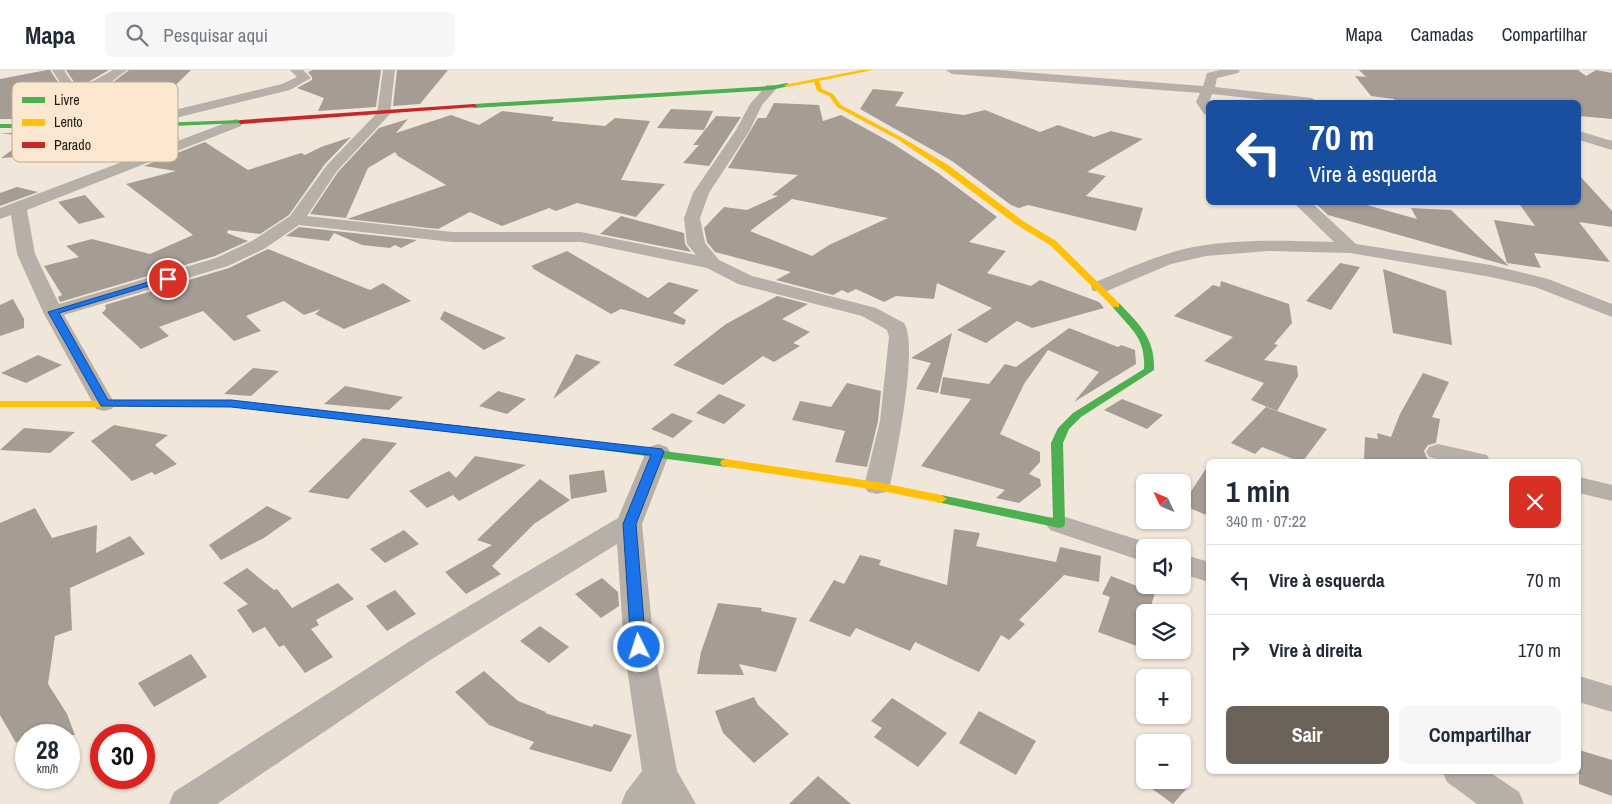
<!DOCTYPE html>
<html lang="pt">
<meta charset="utf-8">
<style>
body{margin:0;font-family:"Archivo Narrow",sans-serif;background:#f6f6f7;color:#1f2937;height:100vh;display:flex;flex-direction:column;font-size:19px;white-space:nowrap}
*{box-sizing:border-box;margin:0}
p{font-size:16px;color:#747a83}
.icon{flex:none;width:28px;height:28px;fill:none;stroke:currentColor;stroke-width:2;stroke-linecap:round;stroke-linejoin:round}
.map{position:relative;flex:1;overflow:hidden}
.details{position:absolute;left:1206px;top:389px;width:375px;height:315px;display:flex;flex-direction:column;background:#fff;border-radius:8px;box-shadow:0 1px 4px #0004}
.details>*{flex:none}
.hud{position:absolute;left:1206px;top:30px;width:375px;height:105px;border-radius:8px;box-shadow:0 1px 4px #0004;background:#1a4fa0;color:#fff;overflow:hidden}
.needle{width:32px;rotate:314deg}
.buttons{position:absolute;left:1136px;top:404px;display:grid;gap:10px}
.buttons a{display:grid;place-items:center;width:55px;height:55px;border-radius:8px;background:#fff;box-shadow:0 1px 4px #0004;font-size:25px}
.speed{position:absolute;left:15px;top:654px;display:flex;gap:10px;font-size:25px;font-weight:700;text-align:center}
.speed>*{display:grid;place-content:center;width:65px;height:65px;border-radius:50%;background:#fff;box-shadow:0 1px 4px #0004;line-height:1}
.speed small{font-size:12px;font-weight:400}
.speed .limit{border:8px solid #d22;background:#fff;color:#111}
.pin{position:absolute;display:grid;place-items:center;width:42px;height:42px;color:#fff;margin:-21px;border:2px solid #fff;border-radius:50%;box-shadow:0 1px 5px #0007}
.me{position:absolute;width:55px;margin:-28px;rotate:356deg;stroke-linejoin:round;filter:drop-shadow(0 0 4px #0008)}
.turn{display:flex;align-items:center;gap:18px;height:105px;padding:0 20px;font-size:22px}
.turn .icon{width:65px;height:65px;stroke-width:2.5}
.turn b{display:block;font-size:35px;line-height:42px}
.round{display:grid;place-items:center;flex:none;width:52px;height:52px;border-radius:8px;background:#f6f6f7}
.head{display:flex;align-items:center;justify-content:space-between;height:85px;padding:0 20px}
h1{font-size:30px;font-weight:800;line-height:38px}
.action{display:flex;gap:10px;margin-top:auto;padding:10px 20px}
.action a{flex:1;height:58px;border-radius:8px;background:#6a6158;color:#fff;font-size:20px;font-weight:800;line-height:58px;text-align:center}
.action a+a{background:#f6f6f7;color:#1f2937}
ul{padding:0;list-style:none}
li{display:flex;align-items:center;gap:15px;height:70px;padding:0 20px;border-top:1px solid #e0e1e3}
li div{flex:1}
li b{display:block;font-size:19px}
li em{font-style:normal}
header{display:flex;align-items:center;gap:30px;box-sizing:border-box;height:70px;padding:0 25px;background:#fff;border-bottom:1px solid #e0e1e3}
header strong{font-size:24px}
nav{display:flex;gap:28px;margin-inline-start:auto;font-size:18px}
.search{width:350px;height:45px;background:#f6f6f7;display:flex;align-items:center;gap:12px;box-sizing:border-box;padding:0 18px;border-radius:8px;color:#747a83;font-size:19px}
.map>svg:first-child{display:block}
.building{fill:#a59c93;fill-rule:evenodd}
.lines{fill:none;stroke-linecap:round;stroke-linejoin:round}
.street{fill:#b6b0a9;fill-rule:evenodd}
.fast{fill:#4caf50;fill-rule:evenodd}
.slow{fill:#ffc107;fill-rule:evenodd}
.jam{fill:#c62828;fill-rule:evenodd}
.route{fill:#1a73e8;stroke:#114b97}
.key{fill:#fbe7d0;stroke:#baaa97;stroke-width:1}
.key-label{font-size:14px;fill:#211a12}
</style>
<header>
<strong>Mapa</strong>
<div class="search"><svg class="icon" aria-label="search" viewBox="0 0 24 24"><circle cx="10" cy="10" r="6"/><path d="M15 15l6 6"/></svg>Pesquisar aqui</div>
<nav><a>Mapa</a><a>Camadas</a><a>Compartilhar</a></nav>
</header>
<div class="map">
<svg width="1612" height="734" viewBox="0 0 1612 734">
<rect width="100%" height="100%" fill="#f1e6da"/>
<g class="building">
<polygon points="47,0 50,0 67,26 64,49 0,49 0,9"/>
<polygon points="66,0 109,0 78,18"/>
<polygon points="129,0 191,0 145,45 129,49 81,49 83,29 107,17"/>
<polygon points="313,0 381,0 376,37 318,41 324,28 297,18 312,10 312,7 308,2"/>
<polygon points="397,0 448,0 420,34 393,36"/>
<polygon points="1359,0 1578,0 1586,6 1596,0 1612,3 1612,49 1579,46 1579,32 1394,32 1394,29 1371,26 1355,6 1366,7"/>
<polygon points="873,19 904,22 895,36 964,45 985,40 1040,62 1058,55 1094,67 1111,61 1143,69 1087,102 1106,106 1086,126 1143,138 1136,161 1028,135 1019,138 1011,135 952,91 860,39"/>
<path d="M774,33L819,35L823,51L841,45L892,73L938,103L997,147L969,172L1006,181L987,203L1031,216L1040,210L1099,232L1104,238L1032,258L1017,251L986,273L957,260L992,238L937,213L934,229L896,226L884,232L856,219L848,223L842,220L833,225L776,210L791,202L715,182L707,172L704,158L724,137L747,140L778,126L772,125L798,105L728,98L758,48H766ZM792,129L802,131L888,148L829,175L812,186L750,161Z"/>
<polygon points="671,39 713,41 704,60 657,58"/>
<polygon points="502,41 554,47 552,51 605,56 615,48 650,51 621,110 665,114 636,147 577,133 556,141 549,138 502,156 470,142 438,159 347,149 446,115 398,86 395,82 368,98 346,148 310,144 338,102 379,58 408,49 396,63 451,45 479,55"/>
<polygon points="716,46 741,47 709,96 683,93 699,75 693,75"/>
<polygon points="146,62 180,68 119,91 117,82 1,88 30,67 0,63"/>
<polygon points="351,67 325,94 289,145 260,164 228,160 227,163 248,171 215,186 60,232 58,227 62,225 44,196 79,187 66,176 92,169 150,184 193,165 126,114 176,101 144,96 205,72 248,100 301,83 305,85 321,77"/>
<polygon points="1579,105 1612,141 1612,157 1579,152 1610,192 1534,183 1541,198 1507,193 1494,150 1535,156 1518,132 1579,132"/>
<polygon points="17,117 38,122 0,136 0,123"/>
<polygon points="85,125 105,147 79,154 58,132"/>
<polygon points="1314,132 1356,132 1417,149 1411,138 1451,140 1509,196 1328,145"/>
<polygon points="621,146 684,163 685,174 691,182 600,164"/>
<polygon points="299,157 417,170 401,178 395,175 390,178 362,175 334,163 329,171 286,166"/>
<polygon points="268,179 370,220 383,213 411,231 344,259 315,244 321,239 304,245 284,231 246,246 261,261 234,271 203,241 159,257 169,266 141,279 102,243 106,239 105,235 229,198"/>
<polygon points="567,181 648,228 669,212 699,220 673,243 686,250 684,255 621,239 611,244 532,198 534,198 531,196"/>
<polygon points="1340,193 1360,197 1331,240 1306,231"/>
<polygon points="1383,199 1446,221 1452,275 1393,263"/>
<polygon points="1221,211 1289,234 1292,253 1274,274 1278,275 1264,290 1297,296 1298,306 1277,341 1251,330 1264,313 1204,291 1233,267 1174,246 1213,215 1220,217"/>
<polygon points="777,226 808,234 782,249 810,262 793,273 800,276 774,292 763,286 723,315 673,295 726,254"/>
<polygon points="13,229 24,249 24,258 0,266 0,235"/>
<polygon points="444,241 506,268 484,280 440,249"/>
<polygon points="1069,258 1118,277 1121,275 1135,280 1136,294 1074,332 1099,302 1048,280 1024,314 1000,364 1040,382 1040,392 1029,404 1040,409 1041,416 1019,433 996,428 1005,420 921,396 971,329 940,324 943,307 989,314 1005,294 1016,297"/>
<polygon points="952,263 938,323 916,319 931,293 911,288"/>
<polygon points="576,284 601,292 553,329"/>
<polygon points="38,285 62,295 26,313 1,303"/>
<polygon points="253,298 279,301 251,326 224,324"/>
<polygon points="1423,303 1449,312 1432,347 1440,349 1436,373 1428,375 1424,381 1427,388 1432,391 1364,391 1365,367 1378,369 1377,363 1391,367 1400,344"/>
<polygon points="847,313 881,321 878,351 867,397 835,392 845,361 792,350 800,331 831,337"/>
<polygon points="345,316 403,327 389,340 324,334"/>
<polygon points="498,321 526,329 507,344 479,336"/>
<polygon points="719,324 746,335 724,354 696,343"/>
<polygon points="1122,329 1163,345 1147,359 1104,340"/>
<polygon points="1266,337 1327,359 1303,391 1298,391 1262,377 1255,384 1231,373"/>
<polygon points="672,343 693,351 673,368 651,359"/>
<polygon points="114,355 168,365 155,375 177,394 155,405 152,402 132,411 91,371"/>
<polygon points="24,358 75,362 50,383 0,380"/>
<polygon points="363,368 397,373 348,429 308,422"/>
<polygon points="475,386 526,395 459,431 453,425 427,438 409,421 449,401 456,408"/>
<polygon points="1209,394 1209,446 1182,435"/>
<polygon points="604,400 607,422 571,429 569,405"/>
<polygon points="540,409 570,430 534,454 492,496 501,504 466,524 445,502 492,475 477,470"/>
<polygon points="267,436 292,448 264,468 221,490 209,475"/>
<polygon points="35,438 52,468 97,455 96,483 130,466 145,484 70,518 72,560 55,566 48,614 67,644 75,665 26,665 16,673 0,645 0,453"/>
<polygon points="954,459 980,463 976,476 1056,492 1060,477 1101,486 1099,512 1064,505 1019,550 1025,554 1009,570 1001,565 979,602 915,572 910,581 856,558 850,567 809,551 834,510 844,514 860,485 881,490 879,495 947,515"/>
<polygon points="404,460 419,474 385,493 370,479"/>
<polygon points="247,498 274,520 277,519 292,538 338,513 354,529 316,550 319,555 311,559 333,587 305,603 284,575 279,577 265,557 253,563 237,540 248,534 223,513"/>
<polygon points="1111,506 1155,523 1149,542 1145,542 1145,579 1098,562 1110,527 1102,524"/>
<polygon points="602,508 618,522 619,536 601,548 575,524"/>
<polygon points="395,520 416,544 387,561 366,536"/>
<polygon points="718,533 762,538 761,541 797,548 776,602 739,594 744,605 697,604 701,582"/>
<polygon points="540,556 569,577 549,593 520,571"/>
<polygon points="191,584 207,607 154,637 138,613"/>
<polygon points="484,601 518,631 546,642 545,643 592,657 594,654 632,665 611,702 529,679 534,672 489,655 455,622"/>
<polygon points="754,627 758,635 789,664 754,693 723,663 715,641"/>
<polygon points="892,628 947,663 918,697 874,667 882,658 871,651"/>
<polygon points="979,641 1036,671 1016,705 959,673"/>
<polygon points="1579,680 1612,690 1612,726 1579,714"/>
<polygon points="818,706 851,734 789,734"/>
<polygon points="1140,710 1177,710 1188,717 1173,734"/>
</g>
<g class="lines">
<g class="street">
<polygon points="52,0 64,0 77,20 113,0 127,0 106,16 81,28 79,56 72,60 65,56 69,26"/>
<polygon points="290,0 303,0 311,8 290,20 126,60 119,56 121,53 282,14 297,7"/>
<path d="M383,0H395L390,44L337,101L307,146L452,162H581L696,185L687,174L684,148L693,123L736,60L750,34L767,15H775L777,18L762,35L750,60L709,123L700,148L705,173L719,190L752,206L876,238L904,253C919,275 896,387 890,416L886,422L877,424L868,422L864,416L880,351L889,267L887,260L862,246L738,214L707,198L581,172H452L299,155L264,179L228,196L64,245L115,334L112,339L104,341L96,339L43,242L17,184L11,145L0,149V138L236,49L243,53L241,56L27,140L35,184L59,234L216,188L252,171L290,146L327,95L377,43Z"/>
<polygon points="946,0 998,0 1203,16 1207,3 1220,0 1240,0 1238,3 1217,8 1215,17 1312,28 1318,32 1283,32 1212,24 1209,32 1209,45 1204,44 1196,32 1200,23 952,4"/>
<polygon points="1579,61 1612,71 1612,80 1579,70"/>
<path d="M1293,132H1311L1356,174L1491,195L1548,209L1612,234V247L1535,217L1491,207L1350,183L1268,181L1206,186L1171,194L1107,221H1093L1091,217L1093,213C1123,201 1152,187 1184,179C1233,168 1284,171 1334,172Z"/>
<polygon points="658,374 667,377 670,382 642,454 654,577 677,701 696,734 621,734 626,722 642,701 624,577 617,474 432,589 217,734 169,734 174,722 410,571 618,448 646,382 649,377"/>
<polygon points="1438,374 1487,385 1490,391 1445,391 1429,387 1426,382 1429,377"/>
<polygon points="1579,407 1612,415 1612,431 1579,423"/>
<polygon points="1059,445 1155,475 1156,478 1145,478 1145,492 1050,460 1046,454 1050,448"/>
<polygon points="1182,484 1209,492 1209,512 1182,504"/>
<polygon points="1579,606 1612,616 1612,642 1579,632"/>
<polygon points="1442,701 1488,701 1519,722 1524,734 1477,734 1447,712"/>
</g>
<g class="fast">
<polygon points="787,13 790,15 789,16 771,20 474,38 471,36 474,34 771,16"/>
<polygon points="241,50 243,51 243,53 126,58 0,58 0,54 126,54"/>
<path d="M1116,232L1119,233C1140,255 1155,268 1154,300L1081,347L1069,359L1063,373L1065,454L1063,457L1059,458L937,432L935,429L941,425L1053,448L1051,373L1058,358L1073,343L1144,299C1146,266 1129,258 1111,235Z"/>
<polygon points="498,360 726,389 732,393 726,397 494,365 492,363"/>
</g>
<g class="slow">
<polygon points="861,0 873,0 819,11 822,19 833,24 841,35 901,67 948,95 1023,151 1056,171 1119,233 1119,237 1113,237 1050,175 1017,155 942,99 897,69 837,37 829,26 817,21 814,12 787,17 784,15"/>
<polygon points="0,331 231,331 283,336 288,339 283,342 231,337 0,337"/>
<polygon points="726,389 877,412 941,425 947,429 941,433 877,420 722,396 720,393 722,390"/>
</g>
<g class="jam">
<polygon points="474,34 477,36 476,37 241,54 238,52 241,50"/>
<polygon points="283,336 498,360 504,363 498,366 279,341 278,339 279,337"/>
</g>
</g>
<polygon class="route" points="165,207 172,209 59,243 108,330 231,330 662,379 664,382 636,454 646,577 644,581 634,581 631,577 623,454 651,385 231,337 101,336 48,242"/>
<rect x="12" y="12" width="166" height="80" rx="8" class="key"/>
<rect x="22" y="27" width="23" height="6" fill="#4caf50"/>
<rect x="22" y="49" width="23" height="7" fill="#ffc107"/>
<rect x="22" y="72" width="23" height="6" fill="#c62828"/>
<g class="key-label">
<text x="54" y="35">Livre</text>
<text x="54" y="57">Lento</text>
<text x="54" y="80">Parado</text>
</g>
</svg>
<div class="buttons">
<a><svg class="needle" viewBox="-14 -14 28 28"><path d="M0-13l5 13h-10z" fill="#e53935"/><path d="M0 13l5-13h-10z" fill="#747a83"/></svg></a>
<a><svg class="icon" aria-label="sound" viewBox="0 0 24 24"><path d="M4 9h4l5-4v14l-5-4H4zM17 9q2 3 0 6"/></svg></a>
<a><svg class="icon" aria-label="layers" viewBox="0 0 24 24"><path d="M12 4l9 5-9 5-9-5zM3 14l9 5 9-5"/></svg></a>
<a>+</a>
<a>−</a>
</div>
<div class="speed"><div>28<small>km/h</small></div><div class="limit">30</div></div>
<div class="pin" style="left:168px;top:209px;background:#d93025"><svg class="icon" aria-label="arrive" viewBox="0 0 24 24"><path d="M6 21V4h12l-3 4 3 4H6"/></svg></div>
<svg class="me" style="left:639px;top:577px" viewBox="-20 -20 40 40"><circle r="17" fill="#1a73e8" stroke="#fff" stroke-width="3"/><path d="M0-11L8 9 0 5-8 9z" fill="#fff"/></svg>
<div class="hud">
<div class="turn"><svg class="icon" aria-label="left" viewBox="0 0 24 24"><path d="M17 20v-9H6M10 6l-5 5 5 5"/></svg><div><b>70 m</b>Vire à esquerda</div></div>
</div>
<section class="details">
<div class="head"><div><h1>1 min</h1><p>340 m · 07:22</p></div><a class="round" style="background:#d93025;color:#fff"><svg class="icon" aria-label="close" viewBox="0 0 24 24"><path d="M6 6l12 12M18 6L6 18"/></svg></a></div>
<ul>
<li><svg class="icon" aria-label="left" viewBox="0 0 24 24"><path d="M17 20v-9H6M10 6l-5 5 5 5"/></svg><div><b>Vire à esquerda</b></div><em>70 m</em></li>
<li><svg class="icon" aria-label="right" viewBox="0 0 24 24"><path d="M7 20v-9h11M14 6l5 5-5 5"/></svg><div><b>Vire à direita</b></div><em>170 m</em></li>
</ul>
<div class="action"><a>Sair</a><a>Compartilhar</a></div>
</section>
</div>
